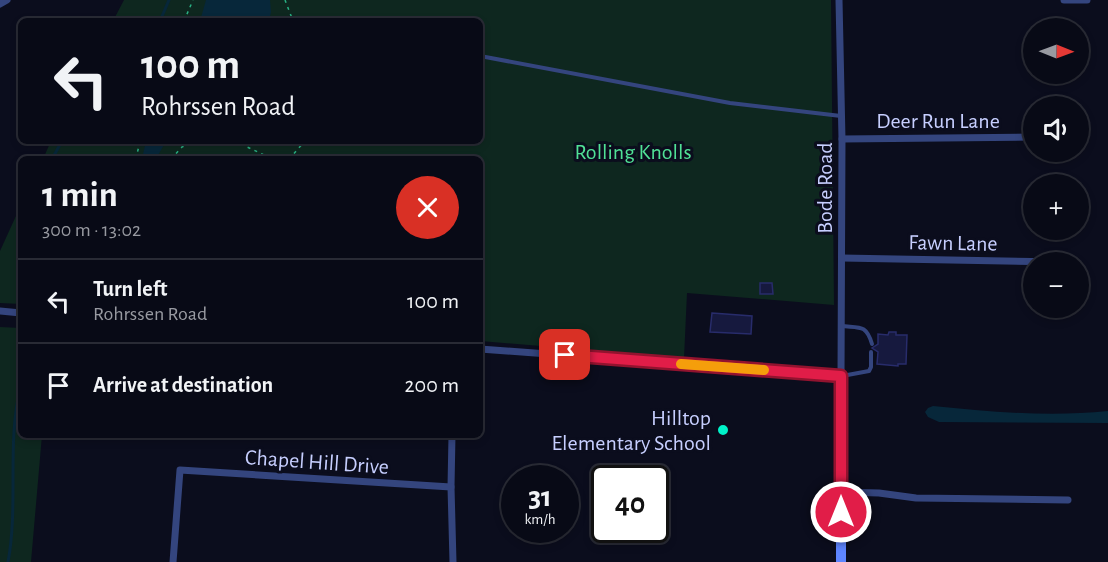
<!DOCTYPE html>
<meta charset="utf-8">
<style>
body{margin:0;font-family:"Alegreya Sans",sans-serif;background:#11131f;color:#f1f3f6;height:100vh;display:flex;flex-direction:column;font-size:22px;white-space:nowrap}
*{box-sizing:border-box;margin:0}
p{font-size:20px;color:#989aa1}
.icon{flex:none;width:33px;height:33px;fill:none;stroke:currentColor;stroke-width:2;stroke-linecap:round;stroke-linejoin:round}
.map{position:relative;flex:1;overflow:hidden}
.sheet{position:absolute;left:18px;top:156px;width:465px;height:282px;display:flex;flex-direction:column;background:#080a16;border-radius:9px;box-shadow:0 3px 9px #0003,0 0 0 2px #292b35}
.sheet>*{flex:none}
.guide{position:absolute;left:18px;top:18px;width:465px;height:126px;border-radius:9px;box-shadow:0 3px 9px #0003,0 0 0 2px #292b35;background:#080a16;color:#f1f3f6;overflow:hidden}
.needle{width:39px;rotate:91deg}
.fabs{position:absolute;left:1023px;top:18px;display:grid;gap:12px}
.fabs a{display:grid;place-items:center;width:66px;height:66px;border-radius:50%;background:#080a16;box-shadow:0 3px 9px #0003,0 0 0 2px #292b35;font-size:30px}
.speed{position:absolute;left:501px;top:465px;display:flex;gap:12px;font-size:30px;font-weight:700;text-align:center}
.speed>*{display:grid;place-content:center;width:78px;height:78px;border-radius:50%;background:#080a16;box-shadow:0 3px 9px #0003,0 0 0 2px #292b35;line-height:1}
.speed small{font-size:15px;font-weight:400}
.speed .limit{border:3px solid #111;border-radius:9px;background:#fff;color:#111}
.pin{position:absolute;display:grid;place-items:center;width:51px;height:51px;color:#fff;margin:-26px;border-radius:12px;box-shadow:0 3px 9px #0006}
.me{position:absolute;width:66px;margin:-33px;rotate:0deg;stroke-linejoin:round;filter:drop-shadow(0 0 4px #0008)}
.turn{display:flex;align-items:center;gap:21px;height:126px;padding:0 24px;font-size:27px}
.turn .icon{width:78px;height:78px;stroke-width:2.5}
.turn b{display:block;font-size:42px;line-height:51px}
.round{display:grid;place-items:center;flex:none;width:63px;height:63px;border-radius:32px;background:#11131f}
.head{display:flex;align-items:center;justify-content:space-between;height:102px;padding:0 24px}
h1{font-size:36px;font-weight:600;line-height:45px}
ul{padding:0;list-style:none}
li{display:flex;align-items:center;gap:18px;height:84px;padding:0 24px;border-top:2px solid #292b35}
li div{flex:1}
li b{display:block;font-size:22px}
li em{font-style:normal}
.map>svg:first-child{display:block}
.green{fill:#0e271f}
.water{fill:#07273a}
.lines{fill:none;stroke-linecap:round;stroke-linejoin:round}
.stream{stroke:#07273a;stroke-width:3}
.building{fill:#16193e;stroke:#282c6b;stroke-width:1.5}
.path{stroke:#29b184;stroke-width:1.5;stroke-dasharray:3 4.5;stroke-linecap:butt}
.lane{stroke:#34457e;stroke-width:4}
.street{stroke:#34457e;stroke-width:7}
.secondary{stroke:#5e85ff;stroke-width:10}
.route-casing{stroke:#92132f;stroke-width:15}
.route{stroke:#e11d48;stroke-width:10}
.slow{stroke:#f59e0b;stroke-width:10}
.poi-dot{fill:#00f2c9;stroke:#0b0d1d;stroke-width:2}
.labels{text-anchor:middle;stroke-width:6;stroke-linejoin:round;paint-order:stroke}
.street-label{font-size:22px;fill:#c7cfff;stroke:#0b0d1d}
.park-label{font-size:22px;fill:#50e196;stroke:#0b0d1d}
.poi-label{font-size:22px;fill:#c7cfff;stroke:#0b0d1d;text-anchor:end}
</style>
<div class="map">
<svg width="1108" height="562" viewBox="0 0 1108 562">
<rect width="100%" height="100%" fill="#0b0d1d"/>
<g class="green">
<polygon points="124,0 831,0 834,305 687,293 684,358 480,341 480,159 43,159 51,141 480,141 480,21 113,21"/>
<polygon points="21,205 21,304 0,303 0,251"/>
<polygon points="0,327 21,328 21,435 42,435 31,562 0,562"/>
</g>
<g class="water">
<polygon points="206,0 270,0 271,12 269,21 200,21"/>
<polygon points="146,141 166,141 156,159 142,159"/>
<path d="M933,406C990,412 1051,417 1108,411V423L939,422L928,417L925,412L928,408Z"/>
</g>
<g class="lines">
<g class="stream">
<polyline points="160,21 169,0"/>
<polyline points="52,159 62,141"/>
<path d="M8,562C19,503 6,443 21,385"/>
</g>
</g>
<g class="building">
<polygon points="760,283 772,283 773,294 760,294"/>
<polygon points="712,313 752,316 751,334 710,332"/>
<polygon points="889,332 896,332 896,335 907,335 906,364 898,364 898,366 877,364 878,352 872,348 878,344 878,334 888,335"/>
</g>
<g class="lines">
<g class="path">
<polyline points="285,0 293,21"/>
<polyline points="184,21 193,0"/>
<polyline points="234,141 273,159"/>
<polyline points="136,159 140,141"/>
<polyline points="171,159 182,147 196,141"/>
<polyline points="289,159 305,141"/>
</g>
<g class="lane">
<polyline points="480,56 730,103 841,116"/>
<path d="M841,326C860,328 866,324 872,344"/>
<polyline points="842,376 869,371 871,367 871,352"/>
</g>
<g class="street">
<polyline points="1064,0 1087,0"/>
<polyline points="0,4 7,0"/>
<polyline points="842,139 1034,137"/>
<polyline points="842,258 1063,262"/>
<polyline points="0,311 21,313"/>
<polyline points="480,349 841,376 842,139 839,0"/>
<polyline points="452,435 451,487 453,562"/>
<polyline points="841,492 879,493 916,498 1068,500"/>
<polyline points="173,562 180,470 451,487"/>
</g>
<polyline class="secondary" points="841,562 841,376"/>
</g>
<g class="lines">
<defs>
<polyline id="route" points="565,355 841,376 841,512"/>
</defs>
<use href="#route" class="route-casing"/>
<use href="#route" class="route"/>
<polyline class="slow" points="681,364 764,370"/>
</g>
<circle class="poi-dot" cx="723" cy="430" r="6"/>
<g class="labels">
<g class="street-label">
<text x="938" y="128">Deer Run Lane</text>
<text transform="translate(824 188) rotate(-90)" y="8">Bode Road</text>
<text transform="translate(953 242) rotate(1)" y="8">Fawn Lane</text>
<text transform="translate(317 461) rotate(4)" y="8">Chapel Hill Drive</text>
</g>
<g class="park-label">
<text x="633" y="159">Rolling Knolls</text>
</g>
<g class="poi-label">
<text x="711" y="425">Hilltop<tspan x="711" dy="25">Elementary School</tspan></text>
</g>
</g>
</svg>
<div class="fabs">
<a><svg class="needle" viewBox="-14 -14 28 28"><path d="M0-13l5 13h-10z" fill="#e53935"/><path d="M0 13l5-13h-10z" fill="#989aa1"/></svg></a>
<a><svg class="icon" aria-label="sound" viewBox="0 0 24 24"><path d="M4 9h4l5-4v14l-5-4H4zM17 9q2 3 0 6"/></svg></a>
<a>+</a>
<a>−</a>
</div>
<div class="speed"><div>31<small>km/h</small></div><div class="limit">40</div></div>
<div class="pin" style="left:565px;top:355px;background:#d93025"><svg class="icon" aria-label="arrive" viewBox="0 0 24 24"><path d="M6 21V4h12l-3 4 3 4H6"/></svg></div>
<svg class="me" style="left:841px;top:512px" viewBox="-20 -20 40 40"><circle r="17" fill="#e11d48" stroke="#fff" stroke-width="3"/><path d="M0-11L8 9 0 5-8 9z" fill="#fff"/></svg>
<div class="guide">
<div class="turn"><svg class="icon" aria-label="left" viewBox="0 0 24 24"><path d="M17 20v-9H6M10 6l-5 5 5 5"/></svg><div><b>100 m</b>Rohrssen Road</div></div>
</div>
<section class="sheet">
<div class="head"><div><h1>1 min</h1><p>300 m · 13:02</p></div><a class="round" style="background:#d93025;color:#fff"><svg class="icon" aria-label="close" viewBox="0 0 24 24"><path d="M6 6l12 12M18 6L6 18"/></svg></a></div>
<ul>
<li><svg class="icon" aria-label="left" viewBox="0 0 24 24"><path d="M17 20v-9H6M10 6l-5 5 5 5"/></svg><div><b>Turn left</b><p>Rohrssen Road</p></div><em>100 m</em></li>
<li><svg class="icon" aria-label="arrive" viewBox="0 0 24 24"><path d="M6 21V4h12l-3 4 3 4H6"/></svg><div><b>Arrive at destination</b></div><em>200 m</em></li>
</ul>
</section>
</div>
